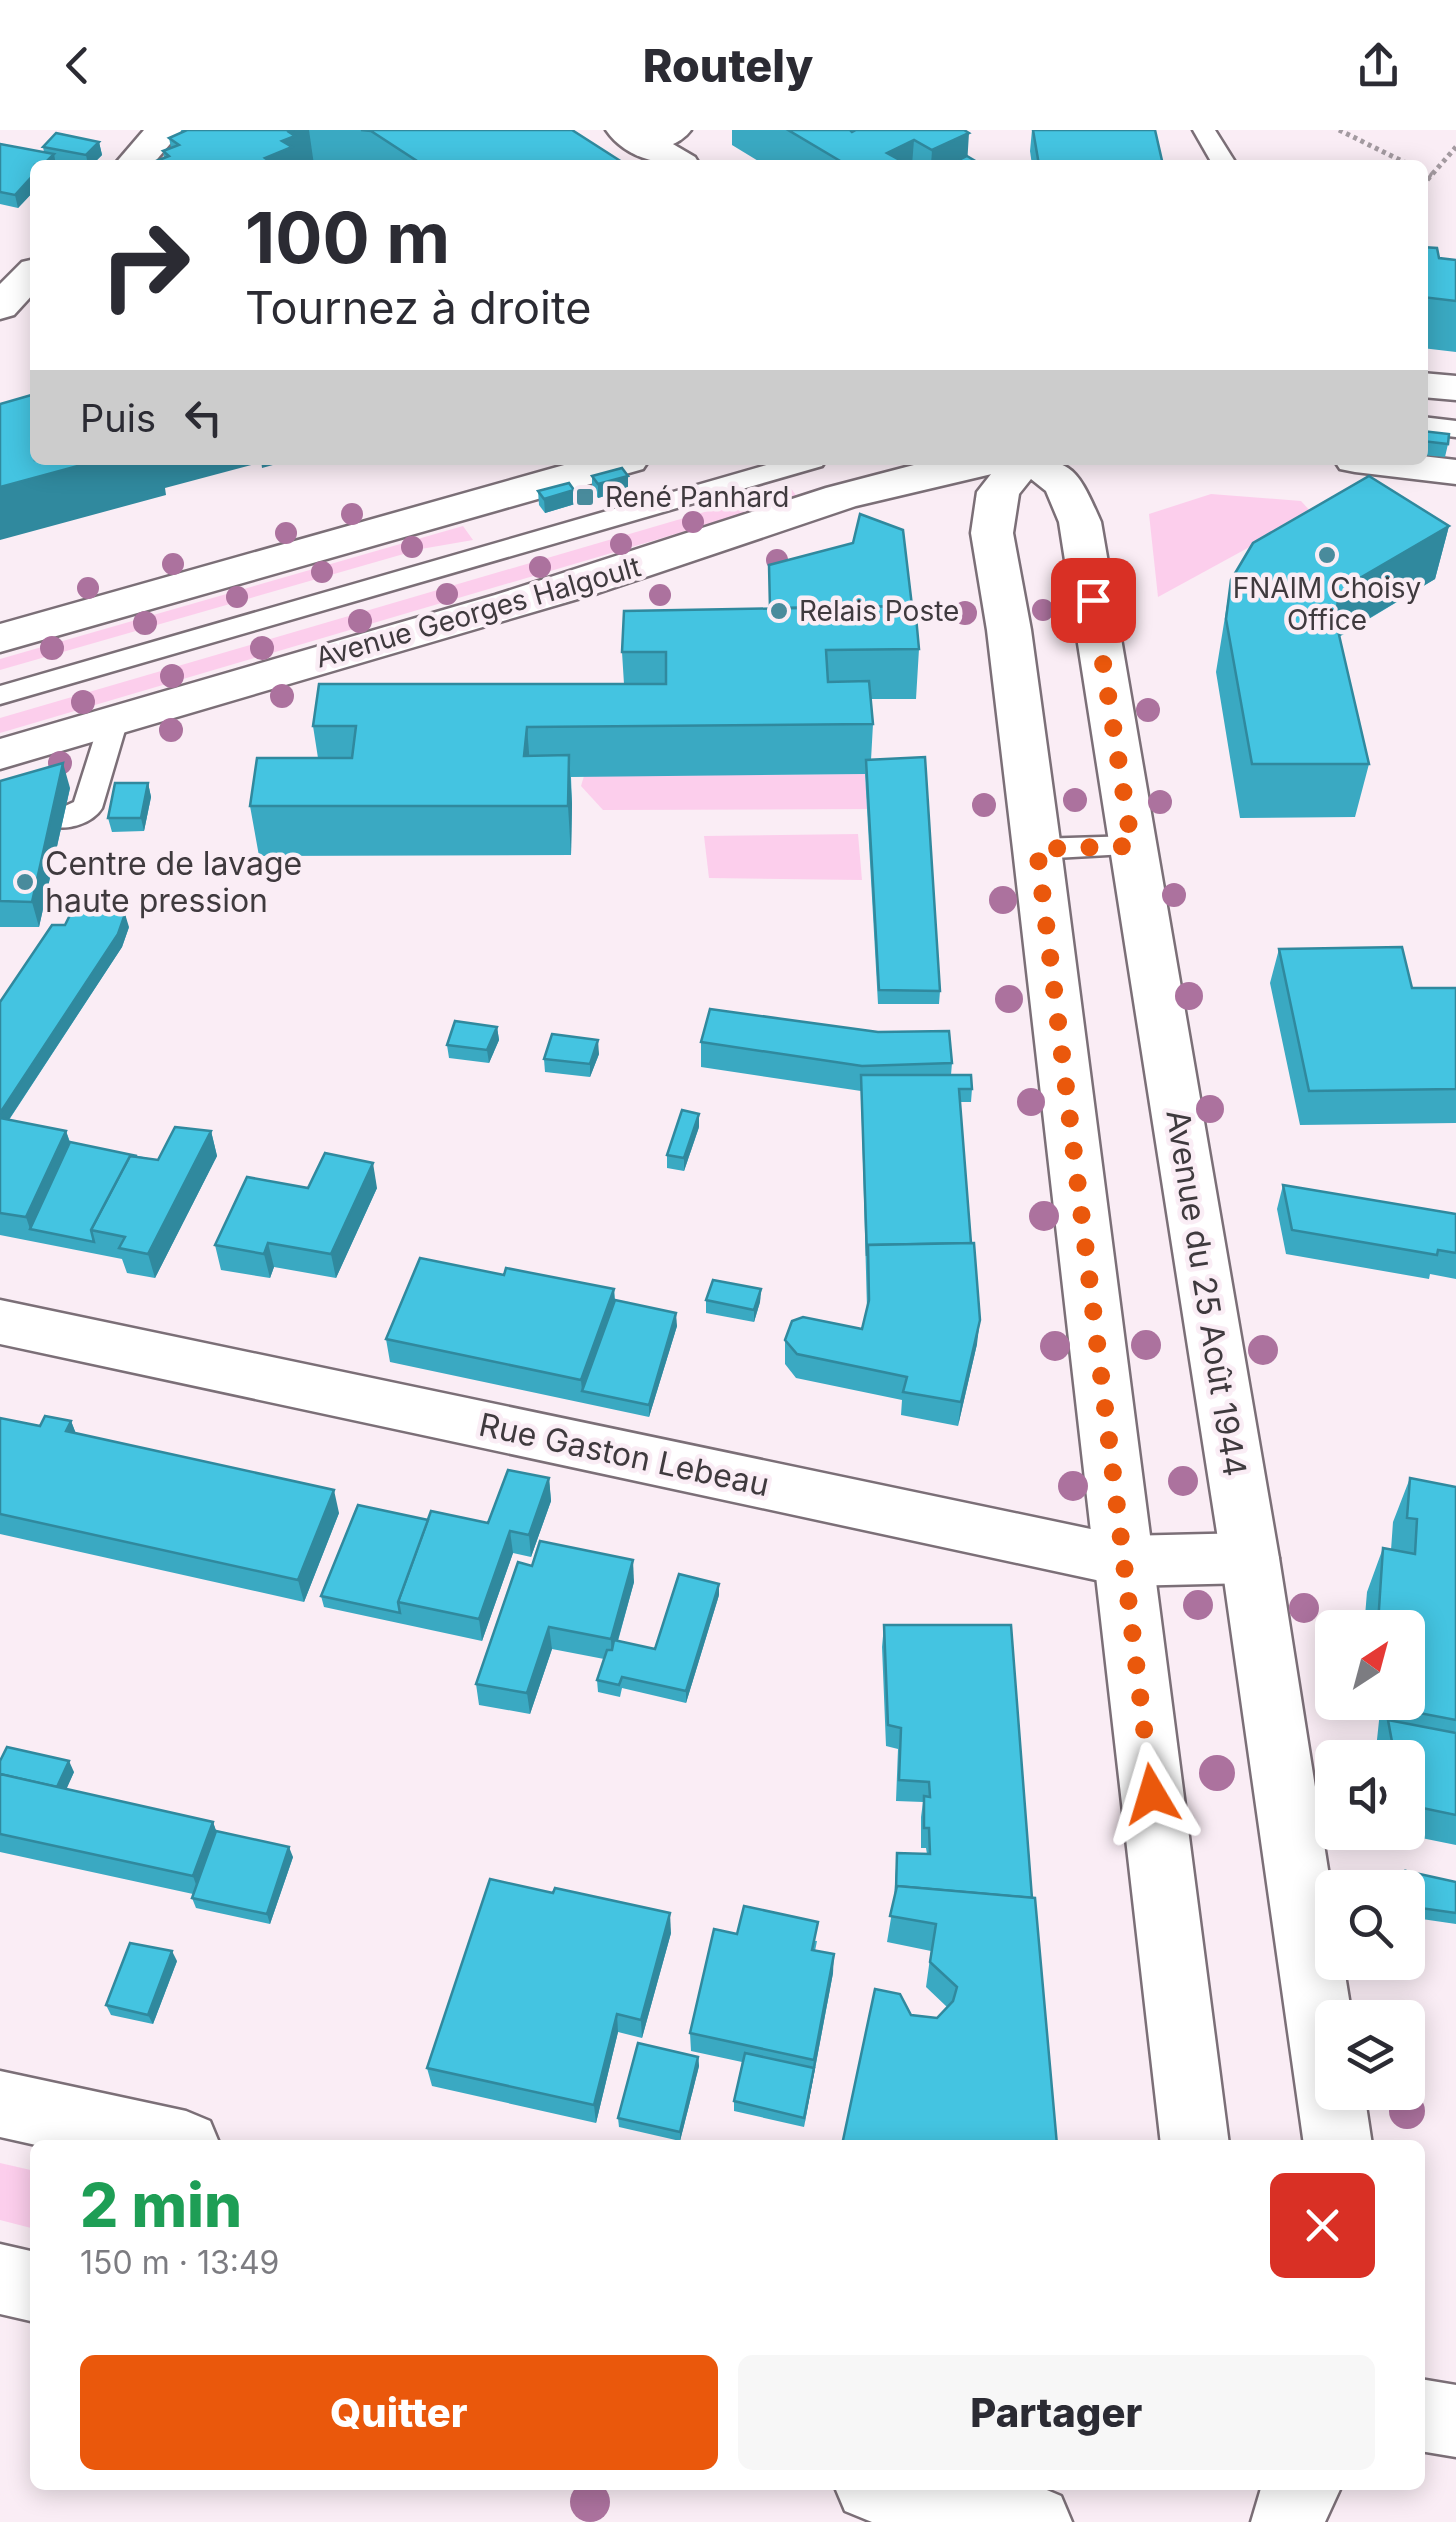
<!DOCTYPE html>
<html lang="fr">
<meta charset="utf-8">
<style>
body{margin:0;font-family:Inter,sans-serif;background:#f7f7f7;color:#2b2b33;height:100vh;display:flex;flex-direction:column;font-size:38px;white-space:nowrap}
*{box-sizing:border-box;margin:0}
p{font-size:32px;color:#7c7c81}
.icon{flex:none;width:55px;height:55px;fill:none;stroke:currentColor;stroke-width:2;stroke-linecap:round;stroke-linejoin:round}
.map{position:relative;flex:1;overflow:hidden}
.panel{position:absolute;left:30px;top:2010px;width:1395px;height:350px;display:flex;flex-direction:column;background:#fff;border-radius:15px;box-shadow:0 5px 25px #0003}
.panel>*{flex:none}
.banner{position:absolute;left:30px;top:30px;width:1398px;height:305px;border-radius:15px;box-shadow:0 5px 25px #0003;background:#fff;color:#2b2b33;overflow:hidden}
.needle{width:65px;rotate:36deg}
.fabs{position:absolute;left:1315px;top:1480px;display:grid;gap:20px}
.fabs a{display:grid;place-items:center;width:110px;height:110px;border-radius:15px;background:#fff;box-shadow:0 5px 25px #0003;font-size:50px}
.pin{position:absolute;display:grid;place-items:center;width:85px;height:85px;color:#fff;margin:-42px;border-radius:20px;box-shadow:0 5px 15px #0006}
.me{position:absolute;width:110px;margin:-55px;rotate:353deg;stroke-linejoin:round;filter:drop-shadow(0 0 8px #0008)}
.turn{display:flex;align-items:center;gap:35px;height:210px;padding:0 50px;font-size:45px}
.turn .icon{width:130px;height:130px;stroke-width:2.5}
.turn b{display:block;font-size:70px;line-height:85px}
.then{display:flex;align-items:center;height:95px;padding:0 50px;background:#0003;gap:20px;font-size:38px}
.round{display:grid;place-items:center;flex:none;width:105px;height:105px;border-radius:15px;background:#f7f7f7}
.head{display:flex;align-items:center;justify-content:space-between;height:170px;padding:0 50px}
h1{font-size:60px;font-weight:800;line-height:75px;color:#1e9e55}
.primary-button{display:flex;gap:20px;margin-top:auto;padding:20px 50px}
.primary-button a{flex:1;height:115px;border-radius:15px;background:#ea580c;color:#fff;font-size:40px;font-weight:800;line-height:115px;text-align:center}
.primary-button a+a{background:#f7f7f7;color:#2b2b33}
header{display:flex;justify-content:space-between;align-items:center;height:130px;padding:0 50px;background:#fff;font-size:45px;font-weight:800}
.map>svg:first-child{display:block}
.green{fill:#fcceec}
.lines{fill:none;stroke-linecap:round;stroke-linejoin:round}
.lane-casing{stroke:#7b6f77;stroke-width:5}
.street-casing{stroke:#7b6f77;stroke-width:5}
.secondary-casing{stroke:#7b6f77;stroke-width:5}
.primary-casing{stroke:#7b6f77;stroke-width:5}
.path{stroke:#a39aa0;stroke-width:5;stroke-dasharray:4 4;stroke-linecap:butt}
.lane{fill:#fff;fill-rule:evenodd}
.street{fill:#fff;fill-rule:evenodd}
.secondary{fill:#fff;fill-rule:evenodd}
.primary{fill:#fff;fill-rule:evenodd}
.tree{fill:#ac729e}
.wall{fill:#3aa9c2}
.shaded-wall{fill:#30899e}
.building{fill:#44c4e1;stroke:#30899e;stroke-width:2.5}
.route{stroke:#ea580c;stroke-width:18;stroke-dasharray:0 32.4}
.poi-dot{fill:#498b9c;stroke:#faedf5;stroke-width:4}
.labels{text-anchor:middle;stroke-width:9;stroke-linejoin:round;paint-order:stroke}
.far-poi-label{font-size:28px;fill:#3f3a3e;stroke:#faedf5;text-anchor:start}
.far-street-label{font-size:28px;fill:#3f3a3e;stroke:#faedf5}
.poi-label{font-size:32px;fill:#3f3a3e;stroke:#faedf5;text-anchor:start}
.street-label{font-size:32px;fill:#3f3a3e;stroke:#faedf5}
</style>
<header><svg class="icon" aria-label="back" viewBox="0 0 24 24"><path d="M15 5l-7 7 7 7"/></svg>Routely<svg class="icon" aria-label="share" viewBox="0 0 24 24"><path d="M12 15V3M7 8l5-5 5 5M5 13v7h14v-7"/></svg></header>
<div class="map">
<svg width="1456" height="2392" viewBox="0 0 1456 2392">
<rect width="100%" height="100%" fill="#faedf5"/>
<g class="green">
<polygon points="790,357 798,368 0,603 0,588"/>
<polygon points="1211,364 1301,371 1312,383 1158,467 1149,384"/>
<polygon points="463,396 473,410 421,419 0,540 0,529"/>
<polygon points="865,644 868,679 603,680 581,656 584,646"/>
<polygon points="858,704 862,750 709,748 704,706"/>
<polygon points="0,2033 35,2041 35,2099 0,2090"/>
</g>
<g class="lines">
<defs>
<g id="lane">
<polygon points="1193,0 1215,0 1237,35 1213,35"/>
<polygon points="1422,287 1456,291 1456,307 1422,303"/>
<polygon points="784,330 826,330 822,336 0,574 0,556"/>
<path d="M114,581L124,583L128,590L102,678C93,693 68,701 52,696L48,689L52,682L74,672L100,590L104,583Z"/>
<polygon points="1133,706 1144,709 1148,716 1144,723 1037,729 1026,726 1022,719 1026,712 1037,709"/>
</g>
<g id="street">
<polygon points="144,0 182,0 152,35 114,35"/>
<path d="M641,0H691C679,17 649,24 630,20L625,12L630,4Z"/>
<polygon points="35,129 35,162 14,185 0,189 0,154 22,132"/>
<polygon points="0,1170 1124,1406 1250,1403 1271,1410 1279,1428 1271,1446 1250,1453 1124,1456 0,1214"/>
</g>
<g id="secondary">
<path d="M606,0H649L695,27L700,35C666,35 628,32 606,0Z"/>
<path d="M1002,330C1070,330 1073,328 1101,392L1279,1428L1332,1765V1832H1343L1352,1888H1332V1962H1364L1372,2015H1304L1221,1428L1059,392L1046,361L1031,349L1019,364L1013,403L1031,500L1061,719L1229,2015H1161L1013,719L987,500L971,403L977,362Z"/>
<polygon points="1262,2355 1342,2355 1325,2392 1251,2392"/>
</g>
<g id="primary">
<polygon points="1422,243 1456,246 1456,270 1422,267"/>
<polygon points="1422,326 1456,330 1456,354 1355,342 1340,339 1334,330 1422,330"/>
<polygon points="582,330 649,330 643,339 0,522 0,494"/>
<polygon points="933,330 1019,330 1013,339 856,376 598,463 0,639 0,609 495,465 826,358"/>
<polygon points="0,1941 186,1981 210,1991 220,2015 36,2015 0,2007"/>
<polygon points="0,2114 35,2122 35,2192 0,2184"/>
<polygon points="1420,2249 1456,2255 1456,2327 1420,2321"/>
<polygon points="834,2355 1035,2355 1061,2366 1072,2392 872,2392 845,2381"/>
</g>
</defs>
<use href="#lane" class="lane-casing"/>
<use href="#street" class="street-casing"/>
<use href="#secondary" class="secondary-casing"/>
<use href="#primary" class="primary-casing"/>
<g class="path">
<polyline points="1339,0 1410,35"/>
<polyline points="1422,41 1432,46"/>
<polyline points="1422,56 1456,17"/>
</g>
<use href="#lane" class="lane"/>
<use href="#street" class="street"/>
<use href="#secondary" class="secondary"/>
<use href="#primary" class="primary"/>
</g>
<g class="tree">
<circle cx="352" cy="384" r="11"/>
<circle cx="693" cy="392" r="11"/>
<circle cx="286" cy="403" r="11"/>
<circle cx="621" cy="414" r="11"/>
<circle cx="412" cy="417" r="11"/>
<circle cx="777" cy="430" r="11"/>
<circle cx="173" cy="434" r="11"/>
<circle cx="540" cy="437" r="11"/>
<circle cx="322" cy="442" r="11"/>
<circle cx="88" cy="458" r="11"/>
<circle cx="447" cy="464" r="11"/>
<circle cx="660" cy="465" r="11"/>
<circle cx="237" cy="467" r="11"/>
<circle cx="1043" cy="480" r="11"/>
<circle cx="965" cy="483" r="12"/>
<circle cx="360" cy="491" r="12"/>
<circle cx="145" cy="493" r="12"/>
<circle cx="52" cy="518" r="12"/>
<circle cx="262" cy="518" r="12"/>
<circle cx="172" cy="546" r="12"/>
<circle cx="282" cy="566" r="12"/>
<circle cx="83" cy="572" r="12"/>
<circle cx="1148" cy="580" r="12"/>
<circle cx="171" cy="600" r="12"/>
<circle cx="60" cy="633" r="12"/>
<circle cx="1075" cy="670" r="12"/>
<circle cx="1160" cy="672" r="12"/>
<circle cx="984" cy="675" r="12"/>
<circle cx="1174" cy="765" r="12"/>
<circle cx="1003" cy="770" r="14"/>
<circle cx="1189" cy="866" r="14"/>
<circle cx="1009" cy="869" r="14"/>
<circle cx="1031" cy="972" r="14"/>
<circle cx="1210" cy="979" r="14"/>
<circle cx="1044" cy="1086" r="15"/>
<circle cx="1146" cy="1215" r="15"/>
<circle cx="1055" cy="1216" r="15"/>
<circle cx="1263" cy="1220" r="15"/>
<circle cx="1183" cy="1351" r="15"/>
<circle cx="1073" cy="1356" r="15"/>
<circle cx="1198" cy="1475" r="15"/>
<circle cx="1304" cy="1478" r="15"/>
<circle cx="1217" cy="1643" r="18"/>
<circle cx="1407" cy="1981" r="18"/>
<circle cx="590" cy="2372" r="20"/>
</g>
<g class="wall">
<polygon points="181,0 572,0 622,32 622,35 146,35 164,28 163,21 171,18 169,8 182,2"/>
<polygon points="732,0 973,0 964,0 967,26 982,35 765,35 732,15"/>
<polygon points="1032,0 1155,0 1163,35 1032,35 1030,21"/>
<polygon points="99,12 102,25 92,35 72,35 55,32 56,35 35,35 35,60 18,78 0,74 0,14 44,22 43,17"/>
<polygon points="1422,117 1439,128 1456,130 1456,222 1422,218"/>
<polygon points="1422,301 1448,314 1445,327 1422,325"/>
<polygon points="592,346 628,359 598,368 592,360"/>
<polygon points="574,360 575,374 545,383 539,375 538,361"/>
<polygon points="1449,396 1435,449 1339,507 1369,634 1355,687 1240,688 1216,542 1231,450"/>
<polygon points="769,435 912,476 919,519 916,569 871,569 873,594 871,630 940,861 939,874 878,874 865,644 571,647 572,674 571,725 259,726 250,676 318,628 313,596 624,554 622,522 769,479"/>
<polygon points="0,651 70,658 39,797 0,797"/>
<polygon points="148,653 151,667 144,701 112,702 108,688"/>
<polygon points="129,797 122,817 9,990 66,1001 70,1012 158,1030 211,1001 217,1026 155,1148 127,1143 122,1129 0,1105 0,872"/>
<polygon points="1279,819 1412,858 1456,858 1456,993 1300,995 1270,853"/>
<polygon points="497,897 499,910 489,933 449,928 447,915"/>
<polygon points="701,912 952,933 951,945 972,959 971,972 960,972 977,1214 958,1296 901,1285 902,1270 796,1248 785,1234 785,1210 862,1199 867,1178 861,961 701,937"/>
<polygon points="599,924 590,947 545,942 544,929"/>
<polygon points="699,997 684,1041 667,1038 667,1025"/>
<polygon points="1283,1055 1456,1084 1456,1149 1430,1144 1429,1149 1286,1124 1277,1079"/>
<polygon points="308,1058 377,1058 336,1148 274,1137 270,1148 221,1140 215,1115"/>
<polygon points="504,1145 614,1159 615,1170 677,1196 649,1287 390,1232 386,1209"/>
<polygon points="761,1159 760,1172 754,1192 706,1183 706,1170"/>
<polygon points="0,1288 40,1296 71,1291 76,1304 339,1383 304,1472 0,1404"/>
<polygon points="549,1348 551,1371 531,1427 513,1423 482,1511 324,1477 321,1466 428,1390 488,1393"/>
<polygon points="1410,1348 1456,1357 1456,1715 1392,1702 1408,1702 1408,1628 1377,1628 1376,1619 1381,1572 1408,1572 1408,1498 1364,1498 1367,1462 1383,1418 1391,1420 1393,1392"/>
<polygon points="532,1436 634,1452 618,1511 655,1519 719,1465 686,1573 622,1558 620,1567 598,1562 597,1550 604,1529 552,1519 530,1584 479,1575 476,1554"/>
<polygon points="884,1495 1032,1768 1057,2015 911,1885 937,1888 947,1877 926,1857 931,1821 887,1812 894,1770 897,1723 927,1724 926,1718 921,1718 921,1687 923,1672 896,1671 898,1619 886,1616 882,1517"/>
<polygon points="0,1631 74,1642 66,1659 213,1692 216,1701 293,1727 270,1794 196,1778 192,1768 193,1764 0,1722"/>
<polygon points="1406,1741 1456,1752 1456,1794 1408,1787 1408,1758 1402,1758 1401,1751"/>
<polygon points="671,1803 642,1908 618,1902 596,1993 432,1956 427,1938"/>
<polygon points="737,1804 817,1811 815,1821 833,1843 804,1997 734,1981 734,1971 742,1932 691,1921 690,1903"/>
<polygon points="177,1831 153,1894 111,1885 106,1875"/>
<polygon points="698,1927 699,1936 680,2011 619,1997 618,1988"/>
</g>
<g class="shaded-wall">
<polygon points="294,0 309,0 314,35 266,35 265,28 289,2"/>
<polygon points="969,3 967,35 931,35 932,20"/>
<polygon points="914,10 912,35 886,35 887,23"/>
<polygon points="99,12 102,25 92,35 88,35 86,25"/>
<polygon points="54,24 56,35 43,35"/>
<polygon points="35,43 35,60 18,78 15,65"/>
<polygon points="100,330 259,330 259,333 165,358 166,365 0,410 0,357"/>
<polygon points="261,330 291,330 262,338"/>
<polygon points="628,346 628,359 598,368 598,354"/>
<polygon points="574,360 575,374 545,383 544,369"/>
<polygon points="1449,396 1435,449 1336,508 1326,522 1338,468 1348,455"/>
<polygon points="527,597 531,647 524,626"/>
<polygon points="569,625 572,674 571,725 568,676"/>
<polygon points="63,633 70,658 39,797 32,772"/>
<polygon points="148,653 151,667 144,701 141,688"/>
<polygon points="125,784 129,797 122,817 0,1003 0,983"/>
<polygon points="497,897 499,910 489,933 487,920"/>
<polygon points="598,910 599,924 590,947 590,934"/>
<polygon points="699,984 699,997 684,1041 684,1028"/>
<polygon points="66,1001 74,1026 30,1099 26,1087"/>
<polygon points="211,1001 217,1026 155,1148 148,1124"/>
<polygon points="373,1033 377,1058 336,1148 331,1124"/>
<polygon points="268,1113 274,1137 270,1148 264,1124"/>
<polygon points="614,1159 615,1183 582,1261 581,1250"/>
<polygon points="761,1159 760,1172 754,1192 754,1180"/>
<polygon points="676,1183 677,1196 649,1287 649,1275"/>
<polygon points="980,1190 977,1214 958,1296 961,1272"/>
<polygon points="71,1291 80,1314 66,1301"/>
<polygon points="549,1348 551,1371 531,1427 529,1405"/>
<polygon points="334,1360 339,1383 304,1472 298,1450"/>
<polygon points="510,1401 513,1423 482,1511 479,1489"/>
<polygon points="633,1430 634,1452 612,1531 611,1509"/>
<polygon points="719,1454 719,1465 686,1573 686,1561"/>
<polygon points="549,1497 552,1519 530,1584 527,1563"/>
<polygon points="69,1631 74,1642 59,1676 54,1665"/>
<polygon points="213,1692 220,1712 200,1766 193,1746"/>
<polygon points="289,1717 293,1727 270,1794 267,1784"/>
<polygon points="670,1783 671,1803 642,1908 641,1890"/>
<polygon points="172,1821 177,1831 153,1894 148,1885"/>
<polygon points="834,1824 833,1843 804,1997 814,1930"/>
<polygon points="617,1884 618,1902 596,1993 594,1975"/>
<polygon points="698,1927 699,1936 680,2011 680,2002"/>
</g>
<g class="building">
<polygon points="187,0 294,0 289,2 295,6 282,11 292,17 265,28 275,35 146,35 169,26 163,21 179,15 169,8"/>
<polygon points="361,0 572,0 622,32 621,35 414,35 420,33 371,1"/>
<polygon points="788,0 850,0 852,2 856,0 964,0 969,3 932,20 914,10 887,23 905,33 900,35 847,35"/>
<polygon points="1033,0 1155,0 1163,35 1039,35"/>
<polygon points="56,3 99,12 86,25 43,17"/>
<polygon points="0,14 54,24 43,35 35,35 35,43 15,65 0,62"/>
<polygon points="967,26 982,35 949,35"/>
<polygon points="1422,117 1437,118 1439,128 1456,130 1456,171 1422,167"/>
<polygon points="35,264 35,330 100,330 0,357 0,274"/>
<polygon points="1422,301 1449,304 1448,314 1422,311"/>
<polygon points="622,338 628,346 598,354 592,346"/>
<polygon points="1369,346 1449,396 1348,455 1338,468 1336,492 1369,634 1252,634 1226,489 1231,450 1253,413"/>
<polygon points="569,353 574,360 544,369 538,361"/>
<polygon points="860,384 903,400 912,476 770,478 769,435 853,413"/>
<polygon points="915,476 919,519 826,520 828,552 869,551 873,594 527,597 524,626 569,625 568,676 250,676 257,628 352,628 356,596 313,596 319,554 666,554 666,522 622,522 624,481"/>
<polygon points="925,627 940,861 879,860 866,630"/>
<polygon points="63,633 32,772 0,771 0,651"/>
<polygon points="115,653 148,653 141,688 108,688"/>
<polygon points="77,771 125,784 118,804 0,983 0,872 52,795 65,795"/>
<polygon points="1402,817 1412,858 1456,858 1456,959 1309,961 1279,819"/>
<polygon points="710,879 878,902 949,901 952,933 862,936 701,912"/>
<polygon points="455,891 497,897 487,920 447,915"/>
<polygon points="552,904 598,910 590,934 544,929"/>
<polygon points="861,945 971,945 972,959 959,959 971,1113 868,1115 867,1126"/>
<polygon points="682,980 699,984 684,1028 667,1025"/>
<polygon points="0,988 66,1001 26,1087 0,1083"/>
<polygon points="175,997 211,1001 148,1124 119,1118 125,1107 91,1100 130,1026 158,1030"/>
<polygon points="70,1012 137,1026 130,1026 91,1100 94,1112 30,1099"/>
<polygon points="325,1023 373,1033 331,1124 268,1113 264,1124 215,1115 247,1047 308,1058"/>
<polygon points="1283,1055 1456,1084 1456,1123 1438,1120 1437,1125 1292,1100"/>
<polygon points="974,1113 980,1190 961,1272 903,1262 907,1247 797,1224 785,1210 792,1191 803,1187 862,1199 869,1170 868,1115"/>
<polygon points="420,1128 504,1145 506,1138 614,1159 581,1250 386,1209"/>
<polygon points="713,1150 761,1159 754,1180 706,1170"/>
<polygon points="615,1170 676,1183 649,1275 582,1261"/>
<polygon points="45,1286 71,1291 66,1301 334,1360 298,1450 0,1384 0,1288 40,1296"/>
<polygon points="508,1340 549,1348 529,1405 510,1401 479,1489 398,1472 431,1381 488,1393"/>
<polygon points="1410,1348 1456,1357 1456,1590 1393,1578 1393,1572 1408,1572 1409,1500 1408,1500 1408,1498 1396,1498 1378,1494 1383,1418 1415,1424 1417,1389 1407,1388"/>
<polygon points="358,1375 428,1390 398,1472 400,1483 321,1466"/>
<polygon points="540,1411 633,1430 611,1509 549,1497 527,1563 476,1554 518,1432 532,1436"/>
<polygon points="679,1444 719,1454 686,1561 622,1547 619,1555 597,1550 607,1520 612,1520 614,1510 655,1519"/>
<polygon points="884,1495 1011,1495 1032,1768 897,1756 896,1760 897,1723 930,1724 929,1698 924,1698 924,1666 930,1667 929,1652 899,1650 901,1598 888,1595"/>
<polygon points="1388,1590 1456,1603 1456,1685 1408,1675 1408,1628 1395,1628"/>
<polygon points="7,1617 69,1631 57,1657 0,1644 0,1631"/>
<polygon points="0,1644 213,1692 193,1746 0,1704"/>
<polygon points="216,1701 289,1717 267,1784 192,1768"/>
<polygon points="1406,1741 1456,1752 1456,1783 1413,1777"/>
<polygon points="490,1749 553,1763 555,1758 670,1783 641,1890 617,1884 594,1975 427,1938"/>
<polygon points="897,1756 1035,1768 1057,2015 842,2015 875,1859 900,1864 911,1885 937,1888 953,1871 957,1857 930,1832 936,1794 890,1786"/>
<polygon points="744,1776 818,1792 812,1820 834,1824 814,1930 690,1903 714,1799 737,1804"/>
<polygon points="130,1813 172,1821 148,1885 106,1875"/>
<polygon points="638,1913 698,1927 680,2002 618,1988"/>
<polygon points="745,1923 814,1938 804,1988 734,1971"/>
</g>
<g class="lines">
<polyline class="route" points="1093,470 1132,716 1037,719 1152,1664"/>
</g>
<g class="poi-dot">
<rect x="575" y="357" width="20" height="20" rx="5"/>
<circle cx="1327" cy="425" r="10"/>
<circle cx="779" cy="481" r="10"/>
<circle cx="25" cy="752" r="10"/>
</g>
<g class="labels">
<g class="far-poi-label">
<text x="605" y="377">René Panhard</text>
<text x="1327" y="468" text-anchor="middle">FNAIM Choisy<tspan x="1327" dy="32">Office</tspan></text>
<text x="799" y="491">Relais Poste</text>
</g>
<g class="far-street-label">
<text transform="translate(478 482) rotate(-16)" y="10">Avenue Georges Halgoult</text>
</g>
<g class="poi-label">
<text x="45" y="745">Centre de lavage<tspan x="45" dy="37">haute pression</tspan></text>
</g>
<g class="street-label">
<text transform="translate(1206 1163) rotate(81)" y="11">Avenue du 25 Août 1944</text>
<text transform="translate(624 1325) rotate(12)" y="11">Rue Gaston Lebeau</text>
</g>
</g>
</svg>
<div class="fabs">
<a><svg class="needle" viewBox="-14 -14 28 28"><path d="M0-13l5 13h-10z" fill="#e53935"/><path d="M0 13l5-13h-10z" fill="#7c7c81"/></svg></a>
<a><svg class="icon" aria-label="sound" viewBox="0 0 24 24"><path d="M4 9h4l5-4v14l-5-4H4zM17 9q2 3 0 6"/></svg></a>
<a><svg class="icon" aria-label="search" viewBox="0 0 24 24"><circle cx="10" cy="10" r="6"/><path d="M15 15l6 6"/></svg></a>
<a><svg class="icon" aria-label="layers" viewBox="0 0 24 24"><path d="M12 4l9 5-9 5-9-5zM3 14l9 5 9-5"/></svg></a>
</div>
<div class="pin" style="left:1093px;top:470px;background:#d93025"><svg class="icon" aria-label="arrive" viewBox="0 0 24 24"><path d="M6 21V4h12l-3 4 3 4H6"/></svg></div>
<svg class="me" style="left:1152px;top:1664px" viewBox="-20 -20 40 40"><path d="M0-17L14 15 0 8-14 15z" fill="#ea580c" stroke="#fff" stroke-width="4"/></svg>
<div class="banner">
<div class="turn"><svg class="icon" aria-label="right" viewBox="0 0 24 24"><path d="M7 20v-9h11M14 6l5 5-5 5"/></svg><div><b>100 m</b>Tournez à droite</div></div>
<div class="then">Puis<svg class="icon" aria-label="left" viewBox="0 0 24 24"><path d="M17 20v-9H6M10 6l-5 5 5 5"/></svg></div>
</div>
<section class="panel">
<div class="head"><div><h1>2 min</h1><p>150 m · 13:49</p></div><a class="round" style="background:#d93025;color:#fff"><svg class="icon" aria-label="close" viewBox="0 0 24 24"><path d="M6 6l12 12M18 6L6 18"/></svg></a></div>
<div class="primary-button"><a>Quitter</a><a>Partager</a></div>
</section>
</div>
